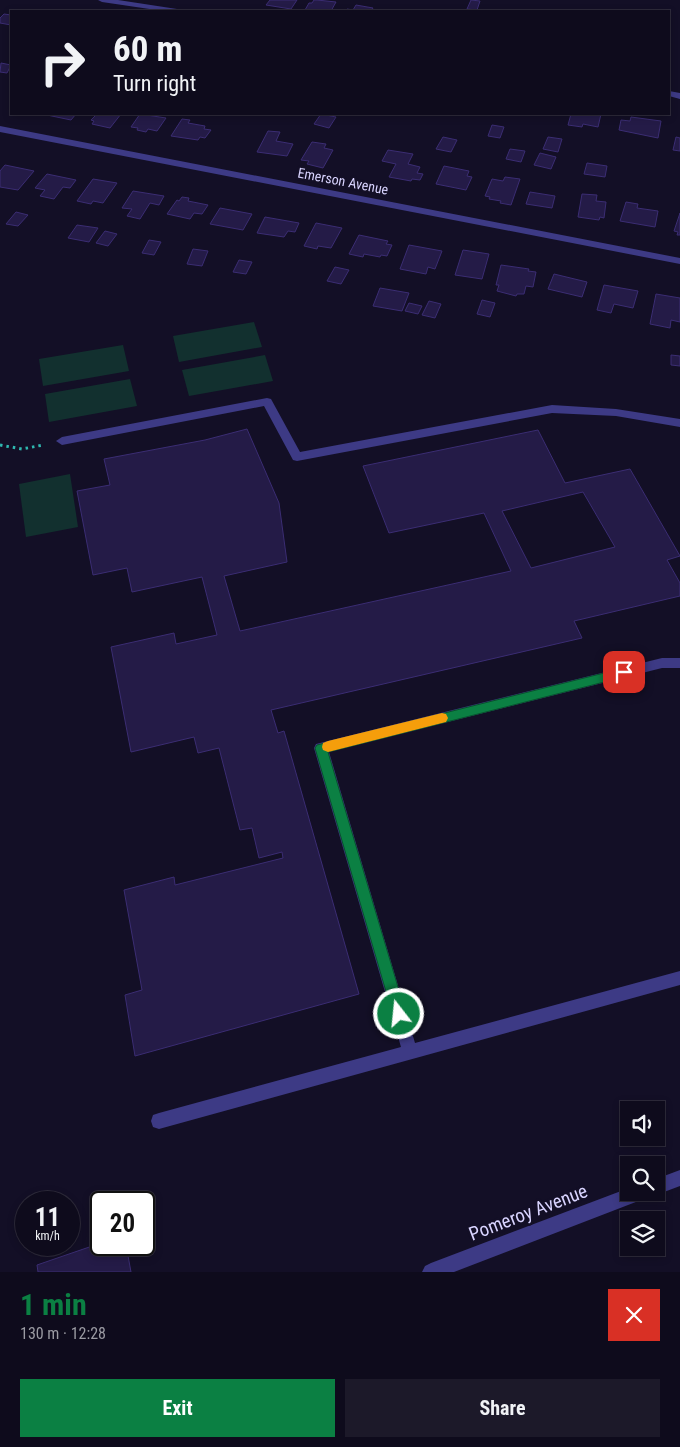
<!DOCTYPE html>
<meta charset="utf-8">
<style>
body{margin:0;font-family:"Roboto Condensed",sans-serif;background:#1c1929;color:#f1f3f6;height:100vh;display:flex;flex-direction:column;font-size:19px;white-space:nowrap}
*{box-sizing:border-box;margin:0}
p{font-size:16px;color:#9b9ba3}
.icon{flex:none;width:28px;height:28px;fill:none;stroke:currentColor;stroke-width:2;stroke-linecap:round;stroke-linejoin:round}
.map{position:relative;height:1272px;overflow:hidden}
.sheet{display:flex;flex-direction:column;background:#0e0b1c;flex:1}
.sheet>*{flex:none}
.top-card{position:absolute;left:10px;top:10px;width:660px;height:105px;border-radius:0px;box-shadow:0 2px 8px #0003,0 0 0 1px #2e2b3b;background:#0e0b1c;color:#f1f3f6;overflow:hidden}
.tools{position:absolute;left:620px;top:1101px;display:grid;gap:10px}
.tools a{display:grid;place-items:center;width:45px;height:45px;border-radius:0px;background:#0e0b1c;box-shadow:0 2px 8px #0003,0 0 0 1px #2e2b3b;font-size:25px}
.speed{position:absolute;left:15px;top:1191px;display:flex;gap:10px;font-size:25px;font-weight:700;text-align:center}
.speed>*{display:grid;place-content:center;width:65px;height:65px;border-radius:50%;background:#0e0b1c;box-shadow:0 2px 8px #0003,0 0 0 1px #2e2b3b;line-height:1}
.speed small{font-size:12px;font-weight:400}
.speed .limit{border:2px solid #111;border-radius:8px;background:#fff;color:#111}
.pin{position:absolute;display:grid;place-items:center;width:42px;height:42px;color:#fff;margin:-21px;border-radius:10px;box-shadow:0 2px 8px #0006}
.me{position:absolute;width:55px;margin:-28px;rotate:344deg;stroke-linejoin:round;filter:drop-shadow(0 0 4px #0008)}
.turn{display:flex;align-items:center;gap:18px;height:105px;padding:0 20px;font-size:22px}
.turn .icon{width:65px;height:65px;stroke-width:2.5}
.turn b{display:block;font-size:35px;line-height:42px}
.round{display:grid;place-items:center;flex:none;width:52px;height:52px;border-radius:0px;background:#1c1929}
.overview{display:flex;align-items:center;justify-content:space-between;height:85px;padding:0 20px}
h1{font-size:30px;font-weight:700;line-height:38px;color:#0b8043}
.button{display:flex;gap:10px;margin-top:auto;padding:10px 20px}
.button a{flex:1;height:58px;border-radius:0px;background:#0b8043;color:#fff;font-size:20px;font-weight:700;line-height:58px;text-align:center}
.button a+a{background:#1c1929;color:#f1f3f6}
.map>svg:first-child{display:block}
.green{fill:#12302f}
.building{fill:#241b47;stroke:#3b2d73;fill-rule:evenodd}
.lines{fill:none;stroke-linecap:round;stroke-linejoin:round}
.path{stroke:#2fb8b0;stroke-width:3;stroke-dasharray:2.5 4;stroke-linecap:butt}
.service{fill:#3d3a85;fill-rule:evenodd}
.minor{fill:#3d3a85;fill-rule:evenodd}
.tertiary{fill:#3d3a85;fill-rule:evenodd}
.route{fill:#0b8043;stroke:#07532c}
.slow{fill:#f59e0b}
.labels{text-anchor:middle;stroke-width:5;stroke-linejoin:round;paint-order:stroke}
.far-street-label{font-size:14px;fill:#d9d4ff;stroke:#130f26}
.near-street-label{font-size:19px;fill:#d9d4ff;stroke:#130f26}
</style>
<div class="map">
<svg width="680" height="1272" viewBox="0 0 680 1272">
<rect width="100%" height="100%" fill="#130f26"/>
<g class="green">
<polygon points="254,322 262,347 179,362 173,336"/>
<polygon points="123,345 129,371 43,386 39,359"/>
<polygon points="265,355 273,381 189,396 182,370"/>
<polygon points="130,379 137,406 49,422 45,394"/>
<polygon points="70,474 78,527 26,537 19,484"/>
</g>
<g class="building">
<polygon points="270,0 297,0 291,9 266,5"/>
<polygon points="314,0 317,0 336,2 331,11 305,10 309,3 312,3"/>
<polygon points="471,0 480,1 477,10 467,9"/>
<polygon points="356,5 373,8 371,11 346,11 347,9 353,10"/>
<polygon points="4,14 11,15 11,25 0,23 0,18"/>
<polygon points="1,63 11,65 7,73 0,72"/>
<polygon points="48,114 76,114 71,120 47,115"/>
<polygon points="97,114 121,114 110,128 92,124 94,121 91,120"/>
<polygon points="140,114 166,118 157,131 148,129 146,132 137,130 138,128 131,127"/>
<polygon points="321,114 336,117 329,128 314,124"/>
<polygon points="571,114 601,114 598,127 583,124 582,127 568,125"/>
<polygon points="631,117 661,121 658,138 619,130 621,120 630,121"/>
<polygon points="182,119 190,120 188,123 205,126 204,129 211,130 205,138 200,137 198,140 171,136"/>
<polygon points="492,125 504,127 500,138 488,136"/>
<polygon points="268,131 280,132 276,141 293,144 287,156 257,152"/>
<polygon points="443,137 457,140 451,152 436,149"/>
<polygon points="548,137 562,139 558,152 543,149"/>
<polygon points="676,137 680,138 680,151 673,150"/>
<polygon points="312,142 326,144 324,148 333,150 323,168 307,164 309,161 301,160"/>
<polygon points="510,149 525,151 521,162 506,159"/>
<polygon points="388,150 413,154 408,164 420,167 417,173 423,174 420,180 412,179 411,181 389,177 396,164 382,161"/>
<polygon points="540,153 556,157 551,169 534,165"/>
<polygon points="587,163 607,166 605,177 584,174"/>
<polygon points="5,165 34,171 18,190 0,187 0,171"/>
<polygon points="444,166 469,171 467,176 472,177 466,190 436,184"/>
<polygon points="47,174 76,180 70,188 63,187 54,199 40,196 45,190 35,188"/>
<polygon points="505,177 520,179 511,205 500,203 501,201 489,199 490,197 485,196 492,179 503,181"/>
<polygon points="93,179 117,183 103,203 93,201 91,204 77,201"/>
<polygon points="133,191 164,196 159,205 150,203 140,219 127,216 132,209 122,208"/>
<polygon points="530,192 555,196 552,208 526,204"/>
<polygon points="582,194 597,195 596,201 606,202 604,218 600,217 599,220 578,217"/>
<polygon points="182,197 189,198 188,201 208,205 202,214 194,213 190,219 167,214 177,200 179,201"/>
<polygon points="626,202 638,204 637,208 658,211 655,227 620,221"/>
<polygon points="220,208 252,214 243,230 210,224"/>
<polygon points="16,212 28,215 18,226 6,224"/>
<polygon points="680,213 680,235 677,235 678,232 674,231"/>
<polygon points="265,217 299,223 295,232 288,231 284,237 257,233"/>
<polygon points="316,223 342,228 331,248 318,246 317,249 304,246"/>
<polygon points="77,225 98,228 89,242 68,238"/>
<polygon points="105,231 117,234 108,246 96,243"/>
<polygon points="359,235 388,241 386,244 392,245 387,256 381,255 380,257 364,254 363,257 349,254"/>
<polygon points="149,240 161,242 154,255 142,253"/>
<polygon points="409,245 442,251 435,269 428,267 426,274 400,269"/>
<polygon points="193,249 208,251 202,266 187,264"/>
<polygon points="463,250 489,254 482,279 455,275"/>
<polygon points="239,260 252,262 246,274 233,272"/>
<polygon points="501,265 529,269 528,271 536,272 533,287 526,286 524,294 517,294 516,296 497,291 499,285 496,285"/>
<polygon points="335,267 349,270 341,284 327,281"/>
<polygon points="554,274 587,282 582,297 548,289"/>
<polygon points="604,285 638,291 633,308 614,304 611,313 597,310"/>
<polygon points="380,288 409,293 402,311 373,306"/>
<polygon points="656,294 680,298 680,322 671,320 670,328 650,324"/>
<polygon points="482,300 495,303 490,317 477,314"/>
<polygon points="429,301 441,304 435,318 422,315"/>
<polygon points="409,303 422,306 418,314 405,311"/>
<polygon points="671,355 680,356 680,366 671,365"/>
<path d="M247,429L279,503L287,562L224,576L240,631L511,571L484,513L389,533L363,466L538,430L565,483L630,469L680,556L667,560L680,583V596L574,621L582,638L271,710L278,733L284,731L359,994L135,1056L125,995L142,990L124,890L174,877L175,885L283,858L282,852L259,858L252,828L240,830L219,748L198,753L194,737L131,752L111,647L174,633L176,644L217,635L202,577L132,592L127,568L93,575L77,491L110,485L104,459L205,440ZM583,492L615,547L531,568L502,511Z"/>
<polygon points="101,1243 101,1245 126,1245 131,1272 38,1272 37,1265"/>
</g>
<g class="lines">
<polyline class="path" points="0,445 22,449 43,445"/>
<g class="service">
<polygon points="267,398 271,399 300,452 552,405 616,409 680,419 680,427 616,416 552,413 297,461 293,460 264,406 62,445 56,441 62,437"/>
<polygon points="662,658 680,658 680,668 662,668 329,752 415,1043 680,971 680,985 159,1129 153,1127 151,1121 153,1115 159,1113 401,1047 314,748 316,744"/>
</g>
<g class="minor">
<polygon points="98,0 118,0 177,9 181,11 163,11 102,2"/>
<polygon points="669,91 680,93 680,99 669,96"/>
<polygon points="0,126 680,258 680,264 0,132"/>
</g>
<g class="tertiary">
<polygon points="680,1170 680,1186 656,1195 650,1193 656,1192 656,1179"/>
<polygon points="629,1188 629,1192 649,1192 647,1198 641,1200 454,1272 422,1272 425,1266 431,1263"/>
</g>
</g>
<polygon class="route" points="624,668 628,669 630,672 628,676 624,677 328,752 406,1014 404,1019 399,1021 394,1019 315,748 317,745"/>
<polygon class="slow" points="442,713 446,714 448,718 446,722 442,723 328,752 323,750 322,747 323,743 328,741"/>
<g class="labels">
<g class="far-street-label">
<text transform="translate(343 181) rotate(11)" y="5">Emerson Avenue</text>
</g>
<g class="near-street-label">
<text transform="translate(528 1212) rotate(-21)" y="7">Pomeroy Avenue</text>
</g>
</g>
</svg>
<div class="tools">
<a><svg class="icon" aria-label="sound" viewBox="0 0 24 24"><path d="M4 9h4l5-4v14l-5-4H4zM17 9q2 3 0 6"/></svg></a>
<a><svg class="icon" aria-label="search" viewBox="0 0 24 24"><circle cx="10" cy="10" r="6"/><path d="M15 15l6 6"/></svg></a>
<a><svg class="icon" aria-label="layers" viewBox="0 0 24 24"><path d="M12 4l9 5-9 5-9-5zM3 14l9 5 9-5"/></svg></a>
</div>
<div class="speed"><div>11<small>km/h</small></div><div class="limit">20</div></div>
<div class="pin" style="left:624px;top:672px;background:#d93025"><svg class="icon" aria-label="arrive" viewBox="0 0 24 24"><path d="M6 21V4h12l-3 4 3 4H6"/></svg></div>
<svg class="me" style="left:399px;top:1014px" viewBox="-20 -20 40 40"><circle r="17" fill="#0b8043" stroke="#fff" stroke-width="3"/><path d="M0-11L8 9 0 5-8 9z" fill="#fff"/></svg>
<div class="top-card">
<div class="turn"><svg class="icon" aria-label="right" viewBox="0 0 24 24"><path d="M7 20v-9h11M14 6l5 5-5 5"/></svg><div><b>60 m</b>Turn right</div></div>
</div>
</div>
<section class="sheet">
<div class="overview"><div><h1>1 min</h1><p>130 m · 12:28</p></div><a class="round" style="background:#d93025;color:#fff"><svg class="icon" aria-label="close" viewBox="0 0 24 24"><path d="M6 6l12 12M18 6L6 18"/></svg></a></div>
<div class="button"><a>Exit</a><a>Share</a></div>
</section>
